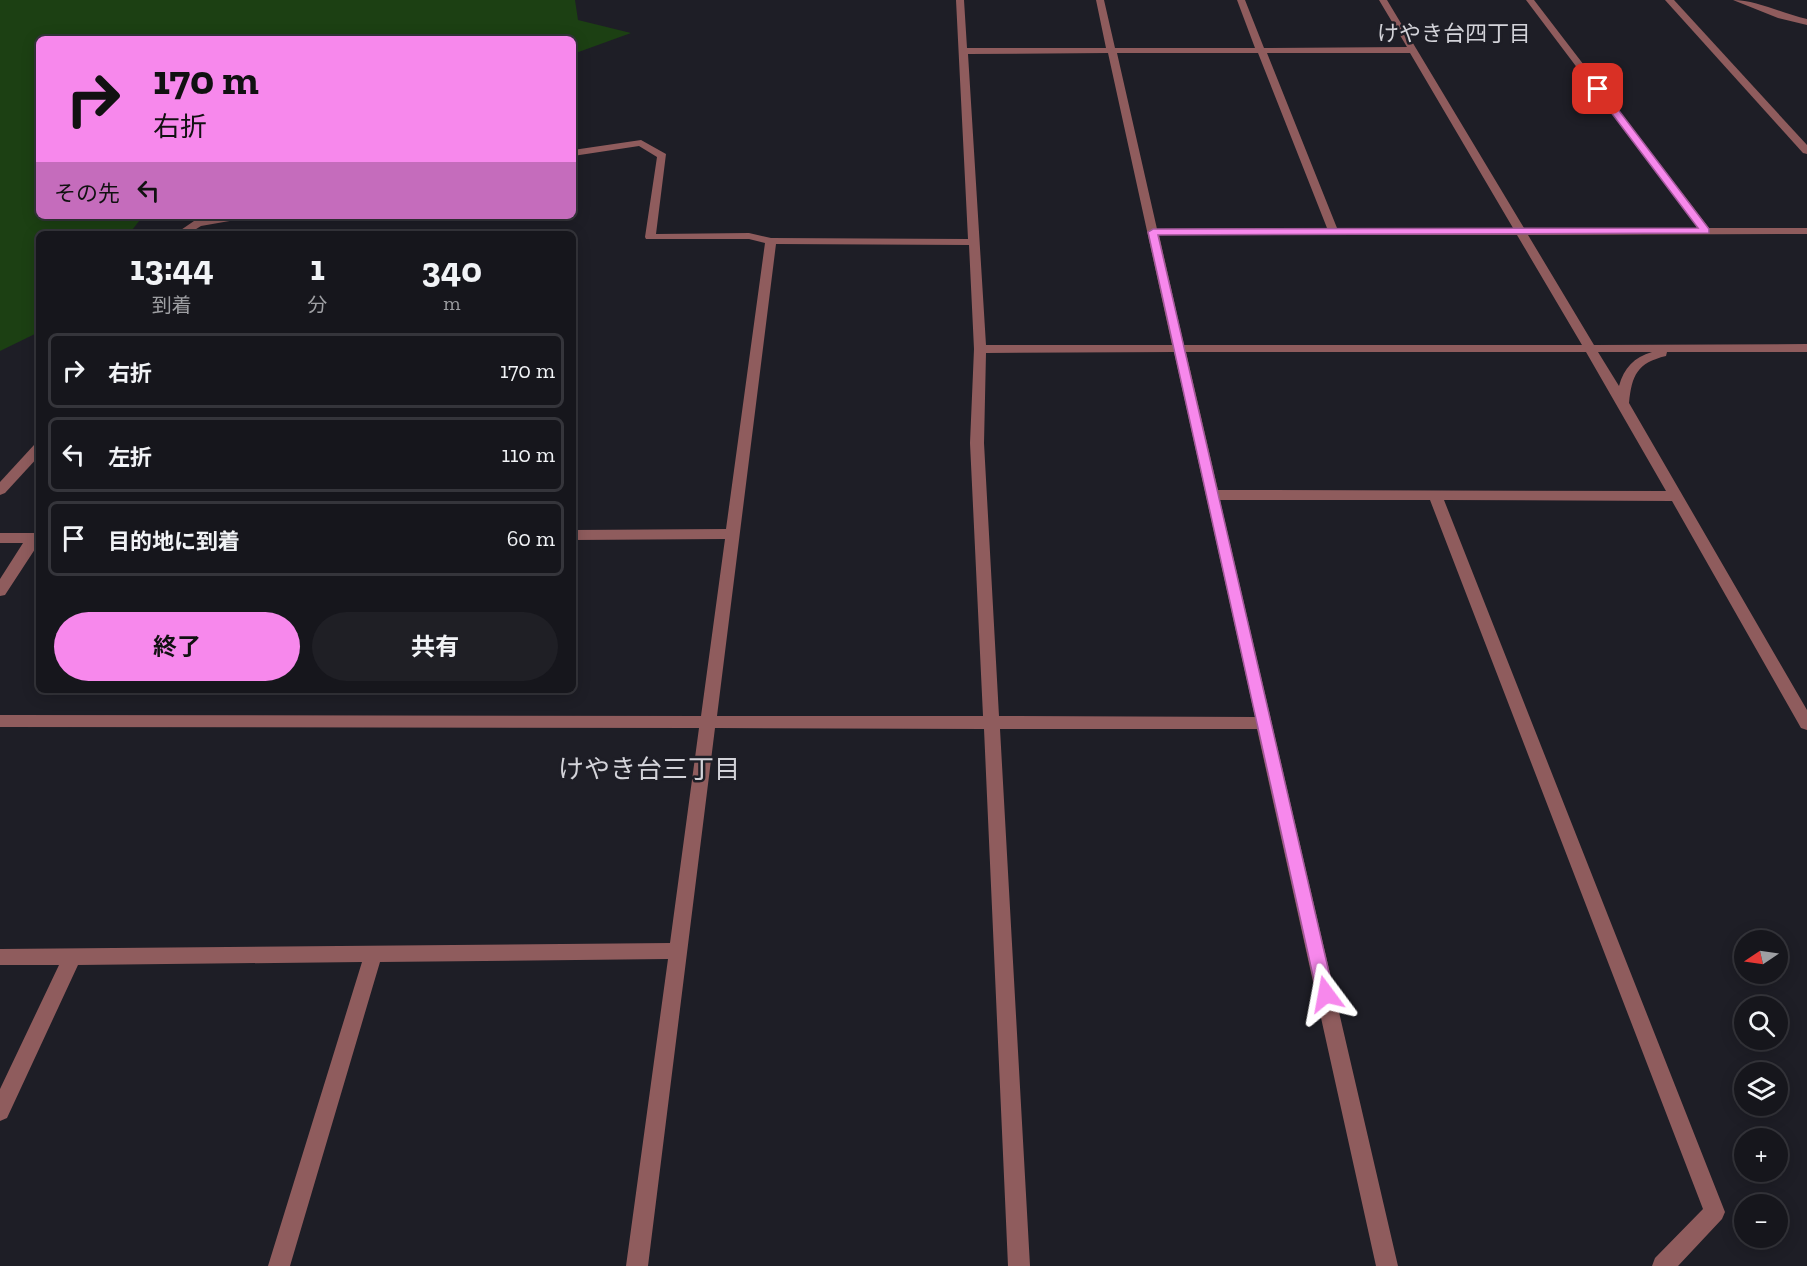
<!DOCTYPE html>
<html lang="ja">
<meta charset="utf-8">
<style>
body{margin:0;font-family:"Zilla Slab","Noto Sans JP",serif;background:#1f1f25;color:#f1f3f6;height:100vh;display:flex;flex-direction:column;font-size:22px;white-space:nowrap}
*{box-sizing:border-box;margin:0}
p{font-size:20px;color:#9e9fa3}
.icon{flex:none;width:33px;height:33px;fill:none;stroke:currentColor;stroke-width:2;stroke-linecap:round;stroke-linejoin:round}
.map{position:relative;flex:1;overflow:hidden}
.details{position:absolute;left:36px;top:231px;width:540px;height:462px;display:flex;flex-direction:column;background:#16161c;border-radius:9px;box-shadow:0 3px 15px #0003,0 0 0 2px #35353b}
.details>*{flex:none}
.guide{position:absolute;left:36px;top:36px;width:540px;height:183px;border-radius:9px;box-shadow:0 3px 15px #0003,0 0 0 2px #35353b;background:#f788ec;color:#111;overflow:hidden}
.needle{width:39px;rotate:257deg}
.tools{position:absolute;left:1734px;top:930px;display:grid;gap:12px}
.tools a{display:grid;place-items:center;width:54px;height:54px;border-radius:50%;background:#16161c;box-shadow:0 3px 15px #0003,0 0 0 2px #35353b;font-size:30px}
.pin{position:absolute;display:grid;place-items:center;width:51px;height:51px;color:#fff;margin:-26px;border-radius:12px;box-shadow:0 3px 9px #0006}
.me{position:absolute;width:66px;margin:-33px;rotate:347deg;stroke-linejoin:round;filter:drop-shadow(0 0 4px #0008)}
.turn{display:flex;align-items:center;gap:21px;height:126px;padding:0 18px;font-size:27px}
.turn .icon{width:78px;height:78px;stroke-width:2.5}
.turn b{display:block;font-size:42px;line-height:51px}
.then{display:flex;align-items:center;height:57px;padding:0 18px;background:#0003;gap:12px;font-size:22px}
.eta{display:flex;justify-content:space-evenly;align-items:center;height:102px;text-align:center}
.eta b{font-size:36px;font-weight:700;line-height:42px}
.action{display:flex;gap:12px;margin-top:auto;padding:12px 18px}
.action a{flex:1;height:69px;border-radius:36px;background:#f788ec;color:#111;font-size:24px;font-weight:700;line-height:69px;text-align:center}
.action a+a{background:#1f1f25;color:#f1f3f6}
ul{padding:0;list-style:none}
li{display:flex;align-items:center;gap:18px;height:75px;margin:0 12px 9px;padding:0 6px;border:3px solid #35353b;border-radius:9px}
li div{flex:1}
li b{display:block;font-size:22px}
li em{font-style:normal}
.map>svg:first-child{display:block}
.green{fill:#1c4013}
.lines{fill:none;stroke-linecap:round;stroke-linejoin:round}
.minor{fill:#8f5c5d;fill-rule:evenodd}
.route{fill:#f788ec;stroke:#a15899;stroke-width:1.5}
.labels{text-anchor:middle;stroke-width:5;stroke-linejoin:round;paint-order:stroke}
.far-neighbourhood-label{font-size:22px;fill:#d3d3d9;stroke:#1e1e26}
.neighbourhood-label{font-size:26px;fill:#d3d3d9;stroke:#1e1e26}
</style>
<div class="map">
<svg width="1807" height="1266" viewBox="0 0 1807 1266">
<rect width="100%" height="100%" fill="#1e1e26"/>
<polygon class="green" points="0,0 575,0 578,20 631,33 573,54 573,39 39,39 39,216 143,216 129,234 39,234 39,332 0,351"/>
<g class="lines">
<g class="minor">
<path d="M956,0H964L967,48H1106L1096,0H1104L1115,48H1255L1237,0H1245L1264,48L1407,47L1379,0H1387L1524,228H1698L1526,0H1534L1709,228H1807V234L1528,235L1594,345L1807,344V352H1667L1666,356C1637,363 1632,375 1629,403L1807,710V730L1801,728L1672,501L1444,500L1725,1212L1722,1219L1678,1266H1652L1655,1258L1703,1209L1430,500H1220L1398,1266H1376L1257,729H1000L1030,1266H1008L984,729L715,728L648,1266H626L668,959L380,962L290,1266H268L362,962L78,965L7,1118L0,1121V1089L59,965H0V949L670,943L699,728L0,727V715L701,716L725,539L573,540V530L726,529L765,243L749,239H646L645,237L657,157L639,146L573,156V150L641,140L666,154L656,234L749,233L771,238L968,239ZM1108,53L1172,345H986L968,54ZM1117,53H1258L1327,228L1157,229ZM1267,53H1410L1513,228H1337ZM1159,235H1517L1582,345H1184ZM776,244L969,245L974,349L970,443L983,716H717ZM1174,352L1255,717L999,716L984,443L986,353ZM1186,352H1586L1666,491L1218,490ZM1598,352H1652C1634,357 1624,368 1619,386Z"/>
<polygon points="1665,0 1674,0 1807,145 1807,154 1803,153"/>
<path d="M1733,0C1757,0 1783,14 1807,19V25L1778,18Z"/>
<polygon points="221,216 246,216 241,219 201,226 188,234 175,234 194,221"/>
<polygon points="39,444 39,456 5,493 0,495 0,482 34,445"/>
<polygon points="0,533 39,533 39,543 5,595 0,596 0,579 23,543 0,543"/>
</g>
</g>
<polygon class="route" points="1595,87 1601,87 1709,229 1709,233 1158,235 1334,994 1332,1000 1326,1002 1320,1000 1317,994 1148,232 1153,229 1698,228 1595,91"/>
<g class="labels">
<g class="far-neighbourhood-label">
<text x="1454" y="41">けやき台四丁目</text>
</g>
<g class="neighbourhood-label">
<text x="649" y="778">けやき台三丁目</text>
</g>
</g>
</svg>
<div class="tools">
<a><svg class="needle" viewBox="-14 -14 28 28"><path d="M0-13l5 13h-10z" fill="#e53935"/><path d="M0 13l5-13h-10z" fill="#9e9fa3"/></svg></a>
<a><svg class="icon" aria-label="search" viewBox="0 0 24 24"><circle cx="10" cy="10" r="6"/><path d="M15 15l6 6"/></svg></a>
<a><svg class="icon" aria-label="layers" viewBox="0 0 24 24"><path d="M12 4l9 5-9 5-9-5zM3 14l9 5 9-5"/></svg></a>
<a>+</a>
<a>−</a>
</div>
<div class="pin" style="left:1598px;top:89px;background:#d93025"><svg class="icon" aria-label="arrive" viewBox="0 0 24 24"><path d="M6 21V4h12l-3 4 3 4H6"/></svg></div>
<svg class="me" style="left:1326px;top:994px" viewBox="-20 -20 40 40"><path d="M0-17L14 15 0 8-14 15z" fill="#f788ec" stroke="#fff" stroke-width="4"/></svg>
<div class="guide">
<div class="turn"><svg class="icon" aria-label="right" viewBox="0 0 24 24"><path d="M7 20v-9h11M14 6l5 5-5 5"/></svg><div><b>170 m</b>右折</div></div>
<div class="then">その先<svg class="icon" aria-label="left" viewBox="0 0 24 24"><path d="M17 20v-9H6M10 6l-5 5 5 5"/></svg></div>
</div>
<section class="details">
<div class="eta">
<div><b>13:44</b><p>到着</p></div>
<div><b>1</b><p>分</p></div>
<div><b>340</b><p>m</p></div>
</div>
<ul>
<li><svg class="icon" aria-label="right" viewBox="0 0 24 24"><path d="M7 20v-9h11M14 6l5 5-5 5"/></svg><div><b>右折</b></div><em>170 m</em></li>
<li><svg class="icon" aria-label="left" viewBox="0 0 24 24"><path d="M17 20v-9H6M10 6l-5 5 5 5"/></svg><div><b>左折</b></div><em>110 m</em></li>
<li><svg class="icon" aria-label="arrive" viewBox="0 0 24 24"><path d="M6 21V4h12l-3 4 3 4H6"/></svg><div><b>目的地に到着</b></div><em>60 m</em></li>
</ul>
<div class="action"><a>終了</a><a>共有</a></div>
</section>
</div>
